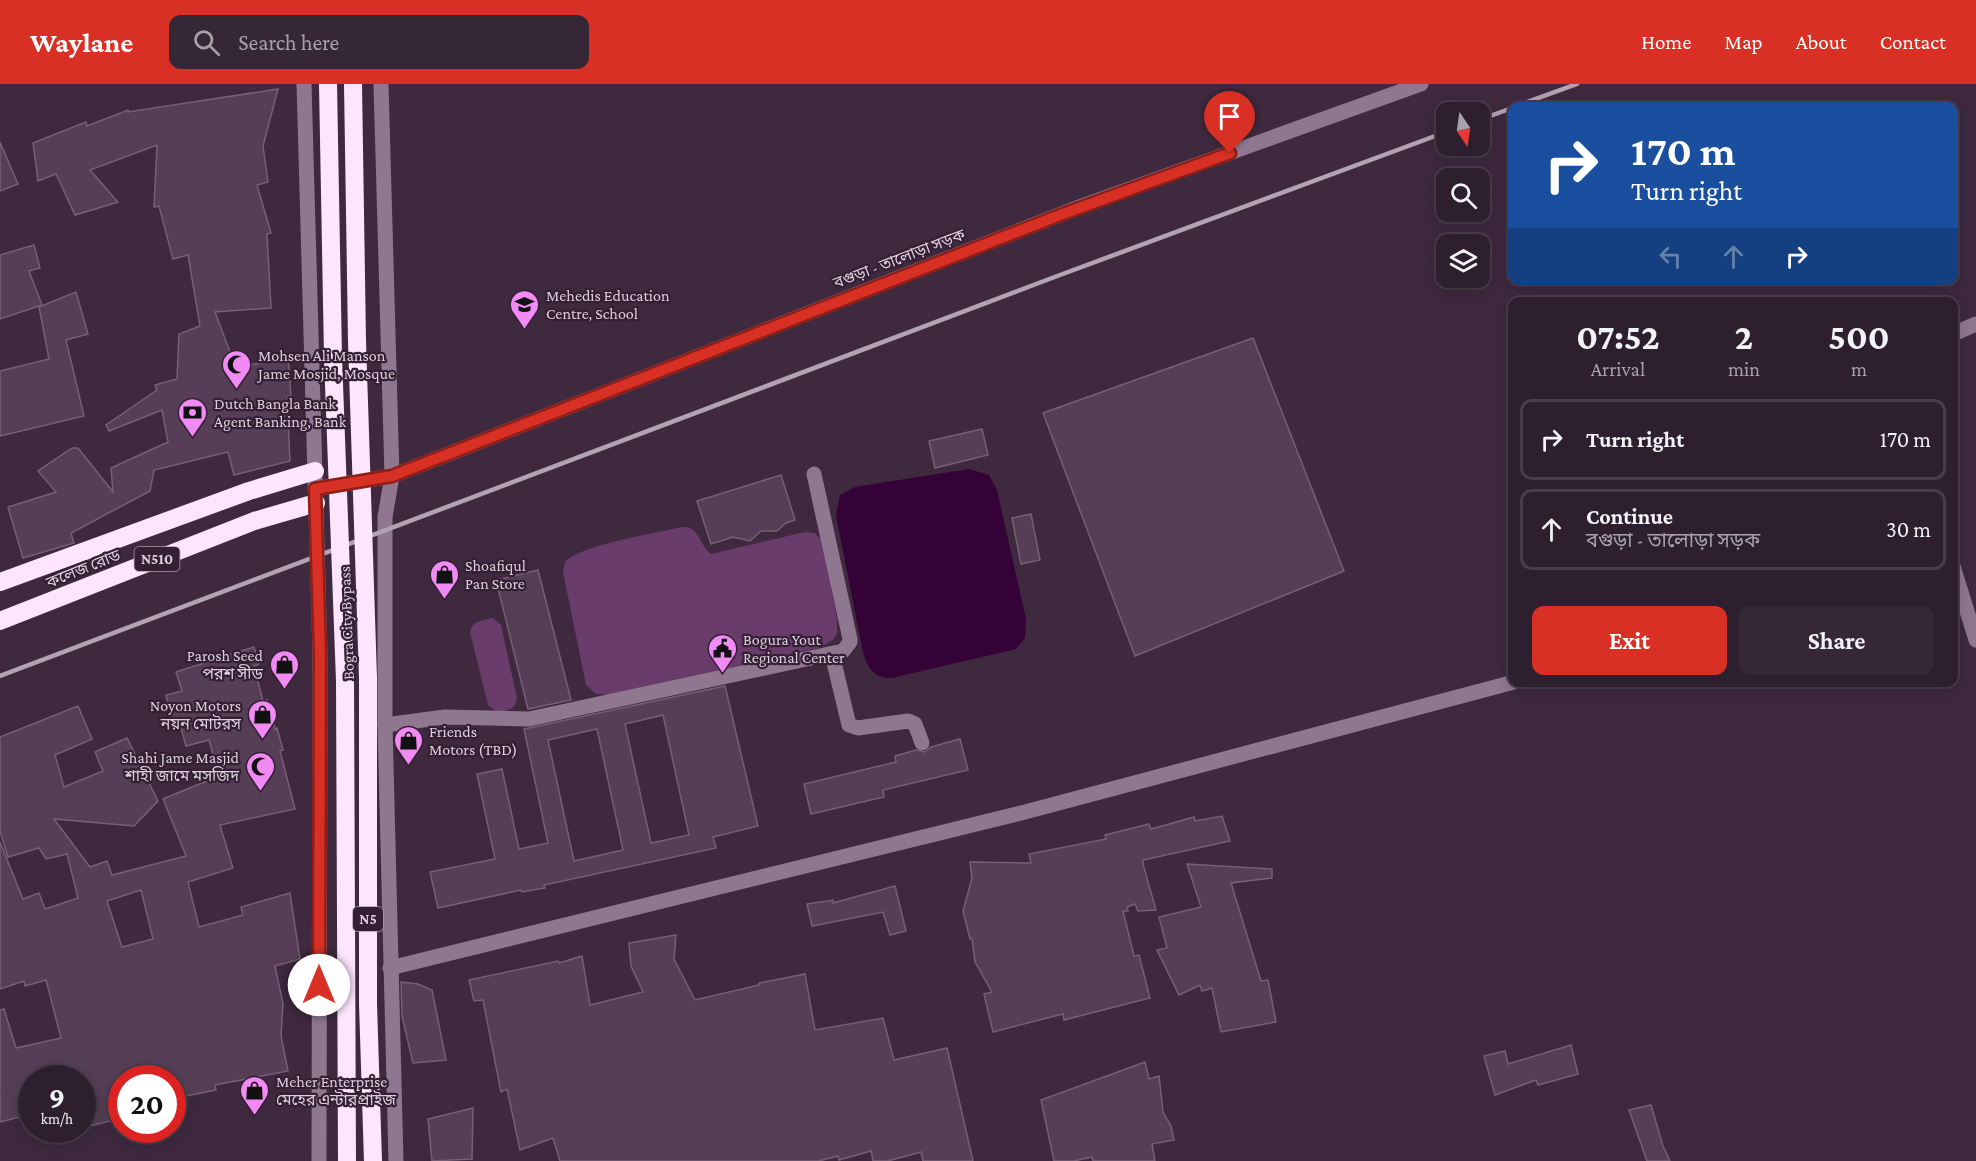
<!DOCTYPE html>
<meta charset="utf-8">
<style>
body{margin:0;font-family:"Crimson Pro","Noto Sans Bengali",serif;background:#362737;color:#f1f3f6;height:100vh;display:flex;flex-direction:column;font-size:22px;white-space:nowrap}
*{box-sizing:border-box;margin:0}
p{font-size:20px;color:#a7a2aa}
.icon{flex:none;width:33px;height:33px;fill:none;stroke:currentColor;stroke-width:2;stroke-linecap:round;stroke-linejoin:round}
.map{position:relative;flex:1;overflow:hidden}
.side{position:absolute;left:1508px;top:213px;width:450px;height:390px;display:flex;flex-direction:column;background:#2e1f2f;border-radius:12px;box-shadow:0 3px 15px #0003,0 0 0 2px #493d4b}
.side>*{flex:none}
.banner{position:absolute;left:1508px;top:18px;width:450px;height:183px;border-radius:12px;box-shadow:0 3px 15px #0003,0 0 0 2px #493d4b;background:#1a4fa0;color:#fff;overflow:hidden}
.needle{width:39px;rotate:167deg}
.fabs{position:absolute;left:1436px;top:18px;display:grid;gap:12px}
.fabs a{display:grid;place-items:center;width:54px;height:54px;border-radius:12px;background:#2e1f2f;box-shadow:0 3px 15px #0003,0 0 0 2px #493d4b;font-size:30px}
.speed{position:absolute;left:18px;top:981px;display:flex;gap:12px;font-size:30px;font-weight:700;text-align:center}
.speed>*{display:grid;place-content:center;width:78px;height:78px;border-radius:50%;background:#2e1f2f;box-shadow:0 3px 15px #0003,0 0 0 2px #493d4b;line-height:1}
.speed small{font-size:15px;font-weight:400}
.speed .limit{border:9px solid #d22;background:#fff;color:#111}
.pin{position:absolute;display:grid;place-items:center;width:51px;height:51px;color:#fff;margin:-62px -26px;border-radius:50% 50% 50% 0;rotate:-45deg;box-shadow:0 0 6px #0007}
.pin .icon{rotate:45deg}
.me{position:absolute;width:66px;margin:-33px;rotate:0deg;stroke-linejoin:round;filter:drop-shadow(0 0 4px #0008)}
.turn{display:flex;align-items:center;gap:21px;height:126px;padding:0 24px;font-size:27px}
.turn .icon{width:78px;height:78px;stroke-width:2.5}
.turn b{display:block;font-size:42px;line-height:51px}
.lanes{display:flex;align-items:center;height:57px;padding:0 24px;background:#0003;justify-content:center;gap:30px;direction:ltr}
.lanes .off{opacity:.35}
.eta{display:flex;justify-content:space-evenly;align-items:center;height:102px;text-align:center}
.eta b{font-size:36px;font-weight:700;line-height:42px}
.action{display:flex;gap:12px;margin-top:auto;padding:12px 24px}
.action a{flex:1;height:69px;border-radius:12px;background:#d93025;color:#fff;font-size:24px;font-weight:700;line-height:69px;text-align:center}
.action a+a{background:#362737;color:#f1f3f6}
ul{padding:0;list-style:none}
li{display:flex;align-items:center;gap:18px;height:81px;margin:0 12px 9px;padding:0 12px;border:3px solid #493d4b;border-radius:12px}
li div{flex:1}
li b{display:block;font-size:22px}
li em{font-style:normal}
header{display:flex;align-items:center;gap:36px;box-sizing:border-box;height:84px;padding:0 30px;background:#d93025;color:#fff}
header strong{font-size:28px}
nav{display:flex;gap:33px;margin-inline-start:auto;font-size:21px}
.search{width:420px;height:54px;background:#362737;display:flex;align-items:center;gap:15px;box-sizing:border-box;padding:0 21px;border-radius:12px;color:#a7a2aa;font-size:22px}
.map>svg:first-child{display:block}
.green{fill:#6a3c6c}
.water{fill:#350237}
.building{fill:#563f56;stroke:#775f77;stroke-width:1.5;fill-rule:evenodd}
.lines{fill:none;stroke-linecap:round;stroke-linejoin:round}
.minor{stroke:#8f7790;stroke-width:15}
.highway{stroke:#fde5fd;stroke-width:18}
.rail{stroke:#b2a3b3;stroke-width:4.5}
.highway-bridge{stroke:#fde5fd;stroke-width:18}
.route-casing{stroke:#8d1f18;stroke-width:15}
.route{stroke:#d93025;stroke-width:10}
.labels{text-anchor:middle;stroke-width:4.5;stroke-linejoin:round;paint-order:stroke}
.shield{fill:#341f34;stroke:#aa9baa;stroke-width:1.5}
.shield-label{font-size:15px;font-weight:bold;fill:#ddd0dd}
.street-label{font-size:16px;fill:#ddd0dd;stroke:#341f34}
.poi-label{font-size:16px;fill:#ddd0dd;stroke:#341f34;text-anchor:start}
</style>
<header>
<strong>Waylane</strong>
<div class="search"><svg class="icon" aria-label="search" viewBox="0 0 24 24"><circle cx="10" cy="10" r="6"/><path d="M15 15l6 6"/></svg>Search here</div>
<nav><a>Home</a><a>Map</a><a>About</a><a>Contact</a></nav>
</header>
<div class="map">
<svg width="1976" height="1077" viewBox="0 0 1976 1077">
<rect width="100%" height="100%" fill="#3e293f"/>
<g class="green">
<path d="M682,443C700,442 699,461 711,470L805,448L815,449L821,456L837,534V549L833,556L818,564L608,611L596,610L586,601L563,488L565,478C581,461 656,449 682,443Z"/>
<path d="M493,534L501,541L517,614C515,626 508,627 497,628L488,621L470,548C473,536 483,536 493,534Z"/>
</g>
<path class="water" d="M969,385L989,391L997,406L1026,535L1025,554L1016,565L892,594C872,595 866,581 862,564L836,431L840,411L855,403Z"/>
<g class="building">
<polygon points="278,5 263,62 268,98 257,101 271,149 267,150 271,224 215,228 236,284 288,273 291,312 287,313 290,377 234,391 228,368 154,386 150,407 71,449 74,459 23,474 8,423 56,408 38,387 72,364 78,364 113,408 111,384 168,358 162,326 109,347 106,341 157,306 155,301 177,295 179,250 200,242 188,171 173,175 159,122 154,123 157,61 90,86 118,118 75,131 56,90 38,97 33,59 86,38 87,42 128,26 128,28"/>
<polygon points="0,58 18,100 0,107"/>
<polygon points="34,161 40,184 29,187 42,221 0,235 0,171"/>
<polygon points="76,208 88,250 66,256 84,332 0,352 0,287 49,275 39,223"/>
<polygon points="1253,254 1344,487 1135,572 1043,329"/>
<polygon points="982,345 988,371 935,384 929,357"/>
<polygon points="781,391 795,436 786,439 777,447 761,447 750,457 733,453 711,460 697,417"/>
<polygon points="1031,430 1040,476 1021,480 1012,434"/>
<polygon points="538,486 571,616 528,625 496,496"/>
<path d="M254,563L259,580L254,582L263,617L267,616L275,645L277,644L283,666L280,667L295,725L220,741L233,784L188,798L199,843L243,831L241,823L290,809L300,875L275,882L283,920L281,952L288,987L215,1001L216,1006L176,1014L172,994H122V1034L82,1044V994H32V1030L0,1038V926L4,925L16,964L61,954L46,896L25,902L24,897L0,905V758L23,815L39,809L45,825L78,814L67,770L46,775L39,764L8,773L0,747V653L78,622L92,655L55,671L64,703L103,687L95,668L127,654L158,717L134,742L54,735L90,783L107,777L112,791L186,772L163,715L219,692L209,656L186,662L178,633L172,634L166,611L182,607L176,588ZM141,806L153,855L122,863L107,817Z"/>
<path d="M725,602L758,742L713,753L716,764L544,801L545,804L522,808L521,806L438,824L430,788L495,775L477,690L502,685L519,765L548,759L524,645ZM663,631L689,751L651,759L625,640ZM597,645L623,766L574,777L548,656Z"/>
<polygon points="960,655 968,686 883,706 884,713 811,730 804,700 896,678 895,672 916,666 925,668 931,663"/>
<polygon points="1222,732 1230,757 1143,776 1143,780 1156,826 1138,827 1135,820 1127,823 1128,827 1123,827 1134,872 1139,871 1150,914 1064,936 1063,930 993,948 984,910 992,908 975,878 972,855 970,855 963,827 972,794 970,778 1031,779 1029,770 1106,755 1105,751 1149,740 1151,745 1194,733 1195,737"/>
<polygon points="1187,780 1272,785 1272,794 1231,799 1261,897 1268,896 1276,938 1221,948 1212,904 1202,907 1200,901 1179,911 1157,866 1167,864 1159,833 1201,823"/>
<polygon points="895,802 906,847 890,851 883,828 812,842 807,820 833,816 833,819"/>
<polygon points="676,851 674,875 695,916 759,901 759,899 805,890 815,946 883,934 894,976 947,964 973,1077 923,1077 921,1068 888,1077 873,1077 871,1067 839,1076 838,1072 819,1077 560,1077 553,1054 520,1066 507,1005 501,1008 483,916 474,917 469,896 558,877 559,879 582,872 590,921 643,908 631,882 629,859"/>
<polygon points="401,898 418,900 432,906 446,976 413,979 402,932"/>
<polygon points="1571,961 1578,990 1538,1001 1536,996 1495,1011 1484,972 1505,967 1508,980"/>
<polygon points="1145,978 1149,995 1159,992 1163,1028 1171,1042 1174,1056 1152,1060 1155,1077 1093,1077 1092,1073 1074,1077 1054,1077 1041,1016"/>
<polygon points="1651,1021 1663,1062 1670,1077 1647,1077 1629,1026"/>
<polygon points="473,1024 472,1075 432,1077 428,1035"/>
</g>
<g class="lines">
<g class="minor">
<polyline points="304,0 320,569 319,1077"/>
<polyline points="381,0 392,392 385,433 385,641 396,1077"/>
<polyline points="1953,250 1976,240"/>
<polyline points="315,405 392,392 1082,122 1421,0"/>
<polyline points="1953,482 1976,556"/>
<polyline points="832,570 849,641 858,644 908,637 915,640 922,659"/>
<polyline points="385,641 445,633 529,635 843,567 850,558 850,555 814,390"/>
<polyline points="390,884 1025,728 1514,598"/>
</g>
<g class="highway">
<polyline points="0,498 249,407 315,387"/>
<polyline points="0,537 254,437 316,419"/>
<polyline points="368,594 368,920 373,1077"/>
<polyline points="345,597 347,1077"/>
</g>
<g class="rail">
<polyline points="1516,22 1577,0"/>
<polyline points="1479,36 1512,24"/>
<polyline points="0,592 1060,191 1446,48"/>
</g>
<g class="highway-bridge">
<polyline points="328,0 333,273 345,597"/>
<polyline points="353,0 357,257 368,594"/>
</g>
</g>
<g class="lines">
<defs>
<polyline id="route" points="319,901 320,569 315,405 392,392 1060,131 1230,69"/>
</defs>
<use href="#route" class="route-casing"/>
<use href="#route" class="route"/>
</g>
<defs>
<symbol id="school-pin" viewBox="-11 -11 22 30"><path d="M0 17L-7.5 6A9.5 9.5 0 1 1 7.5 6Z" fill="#f18af4" stroke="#341f34"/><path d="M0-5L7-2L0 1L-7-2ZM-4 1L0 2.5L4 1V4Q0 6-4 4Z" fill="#111"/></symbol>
<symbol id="mosque-pin" viewBox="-11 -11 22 30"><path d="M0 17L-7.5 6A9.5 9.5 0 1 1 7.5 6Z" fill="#f18af4" stroke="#341f34"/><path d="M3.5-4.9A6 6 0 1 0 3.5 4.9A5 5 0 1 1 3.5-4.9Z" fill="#111"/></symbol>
<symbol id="bank-pin" viewBox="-11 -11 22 30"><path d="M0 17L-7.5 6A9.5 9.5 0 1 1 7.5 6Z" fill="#f18af4" stroke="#341f34"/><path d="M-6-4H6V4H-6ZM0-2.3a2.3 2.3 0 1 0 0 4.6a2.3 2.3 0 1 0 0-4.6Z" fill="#111"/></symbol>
<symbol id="shop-pin" viewBox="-11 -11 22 30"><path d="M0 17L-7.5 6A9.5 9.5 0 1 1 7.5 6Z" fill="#f18af4" stroke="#341f34"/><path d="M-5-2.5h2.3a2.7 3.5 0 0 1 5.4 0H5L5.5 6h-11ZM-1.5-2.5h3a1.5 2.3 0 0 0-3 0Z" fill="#111"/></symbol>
<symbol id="civic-pin" viewBox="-11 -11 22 30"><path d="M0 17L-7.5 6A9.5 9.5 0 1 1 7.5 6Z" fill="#f18af4" stroke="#341f34"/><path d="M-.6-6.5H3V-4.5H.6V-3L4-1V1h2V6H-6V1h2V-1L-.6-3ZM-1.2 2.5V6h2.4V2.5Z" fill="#111"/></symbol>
</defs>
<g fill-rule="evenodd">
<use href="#school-pin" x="508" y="204" width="33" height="45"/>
<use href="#mosque-pin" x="220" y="264" width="33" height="45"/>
<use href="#bank-pin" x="176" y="312" width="33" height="45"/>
<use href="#shop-pin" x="428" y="474" width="33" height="45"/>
<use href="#civic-pin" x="706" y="548" width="33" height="45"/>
<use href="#shop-pin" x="268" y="564" width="33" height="45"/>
<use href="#shop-pin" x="246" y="614" width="33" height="45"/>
<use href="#shop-pin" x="392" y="640" width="33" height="45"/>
<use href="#mosque-pin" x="244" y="666" width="33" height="45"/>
<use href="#shop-pin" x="238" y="990" width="33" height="45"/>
</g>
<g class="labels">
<g class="shield">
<rect x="134.5" y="463" width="45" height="24" rx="4.5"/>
<rect x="353" y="823" width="30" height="24" rx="4.5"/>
</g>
<g class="shield-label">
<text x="157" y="480">N510</text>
<text x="368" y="840">N5</text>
</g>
<g class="street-label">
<text transform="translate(899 174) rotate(-21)" y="6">বগুড়া - তালোড়া সড়ক</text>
<text transform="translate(83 484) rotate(-22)" y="6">কলেজ রোড</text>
<text transform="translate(346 539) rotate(-92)" y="6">Bogra City Bypass</text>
</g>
<g class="poi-label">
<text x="546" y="217">Mehedis Education<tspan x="546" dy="18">Centre, School</tspan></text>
<text x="258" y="277">Mohsen Ali Manson<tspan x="258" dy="18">Jame Mosjid, Mosque</tspan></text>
<text x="214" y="325">Dutch Bangla Bank<tspan x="214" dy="18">Agent Banking, Bank</tspan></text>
<text x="465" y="487">Shoafiqul<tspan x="465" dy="18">Pan Store</tspan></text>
<text x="743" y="561">Bogura Yout<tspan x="743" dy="18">Regional Center</tspan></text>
<text x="263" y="577" text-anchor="end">Parosh Seed<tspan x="263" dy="18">পরশ সীড</tspan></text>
<text x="241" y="627" text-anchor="end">Noyon Motors<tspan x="241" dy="18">নয়ন মোটরস</tspan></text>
<text x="429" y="653">Friends<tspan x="429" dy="18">Motors (TBD)</tspan></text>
<text x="239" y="679" text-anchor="end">Shahi Jame Masjid<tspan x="239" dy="18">শাহী জামে মসজিদ</tspan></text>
<text x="276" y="1003">Meher Enterprise<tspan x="276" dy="18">মেহের এন্টারপ্রাইজ</tspan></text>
</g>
</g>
</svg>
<div class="fabs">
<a><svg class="needle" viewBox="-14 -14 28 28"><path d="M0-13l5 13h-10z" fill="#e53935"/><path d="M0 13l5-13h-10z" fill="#a7a2aa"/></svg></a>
<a><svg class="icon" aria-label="search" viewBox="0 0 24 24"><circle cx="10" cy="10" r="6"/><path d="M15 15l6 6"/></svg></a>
<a><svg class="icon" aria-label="layers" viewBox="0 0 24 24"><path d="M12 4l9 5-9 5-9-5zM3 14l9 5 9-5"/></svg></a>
</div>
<div class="speed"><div>9<small>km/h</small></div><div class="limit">20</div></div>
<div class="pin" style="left:1230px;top:69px;background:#d93025"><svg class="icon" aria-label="arrive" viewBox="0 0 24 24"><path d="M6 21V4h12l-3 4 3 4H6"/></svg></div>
<svg class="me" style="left:319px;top:901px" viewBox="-20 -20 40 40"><circle r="19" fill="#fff"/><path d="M0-13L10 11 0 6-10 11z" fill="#d93025"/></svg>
<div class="banner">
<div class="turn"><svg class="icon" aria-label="right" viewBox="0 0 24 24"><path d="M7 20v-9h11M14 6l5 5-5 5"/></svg><div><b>170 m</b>Turn right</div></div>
<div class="lanes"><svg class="icon off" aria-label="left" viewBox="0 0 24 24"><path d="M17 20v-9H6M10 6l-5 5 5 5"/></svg><svg class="icon off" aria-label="ahead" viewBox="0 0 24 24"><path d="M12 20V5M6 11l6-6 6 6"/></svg><svg class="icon" aria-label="right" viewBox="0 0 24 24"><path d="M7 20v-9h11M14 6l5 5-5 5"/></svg></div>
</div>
<section class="side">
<div class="eta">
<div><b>07:52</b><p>Arrival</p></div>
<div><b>2</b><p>min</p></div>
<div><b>500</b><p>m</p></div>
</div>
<ul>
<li><svg class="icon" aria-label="right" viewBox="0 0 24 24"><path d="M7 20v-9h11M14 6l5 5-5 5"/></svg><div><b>Turn right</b></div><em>170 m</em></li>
<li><svg class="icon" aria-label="ahead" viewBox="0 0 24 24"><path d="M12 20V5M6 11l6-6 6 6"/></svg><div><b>Continue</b><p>বগুড়া - তালোড়া সড়ক</p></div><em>30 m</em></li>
</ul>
<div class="action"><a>Exit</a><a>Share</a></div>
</section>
</div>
